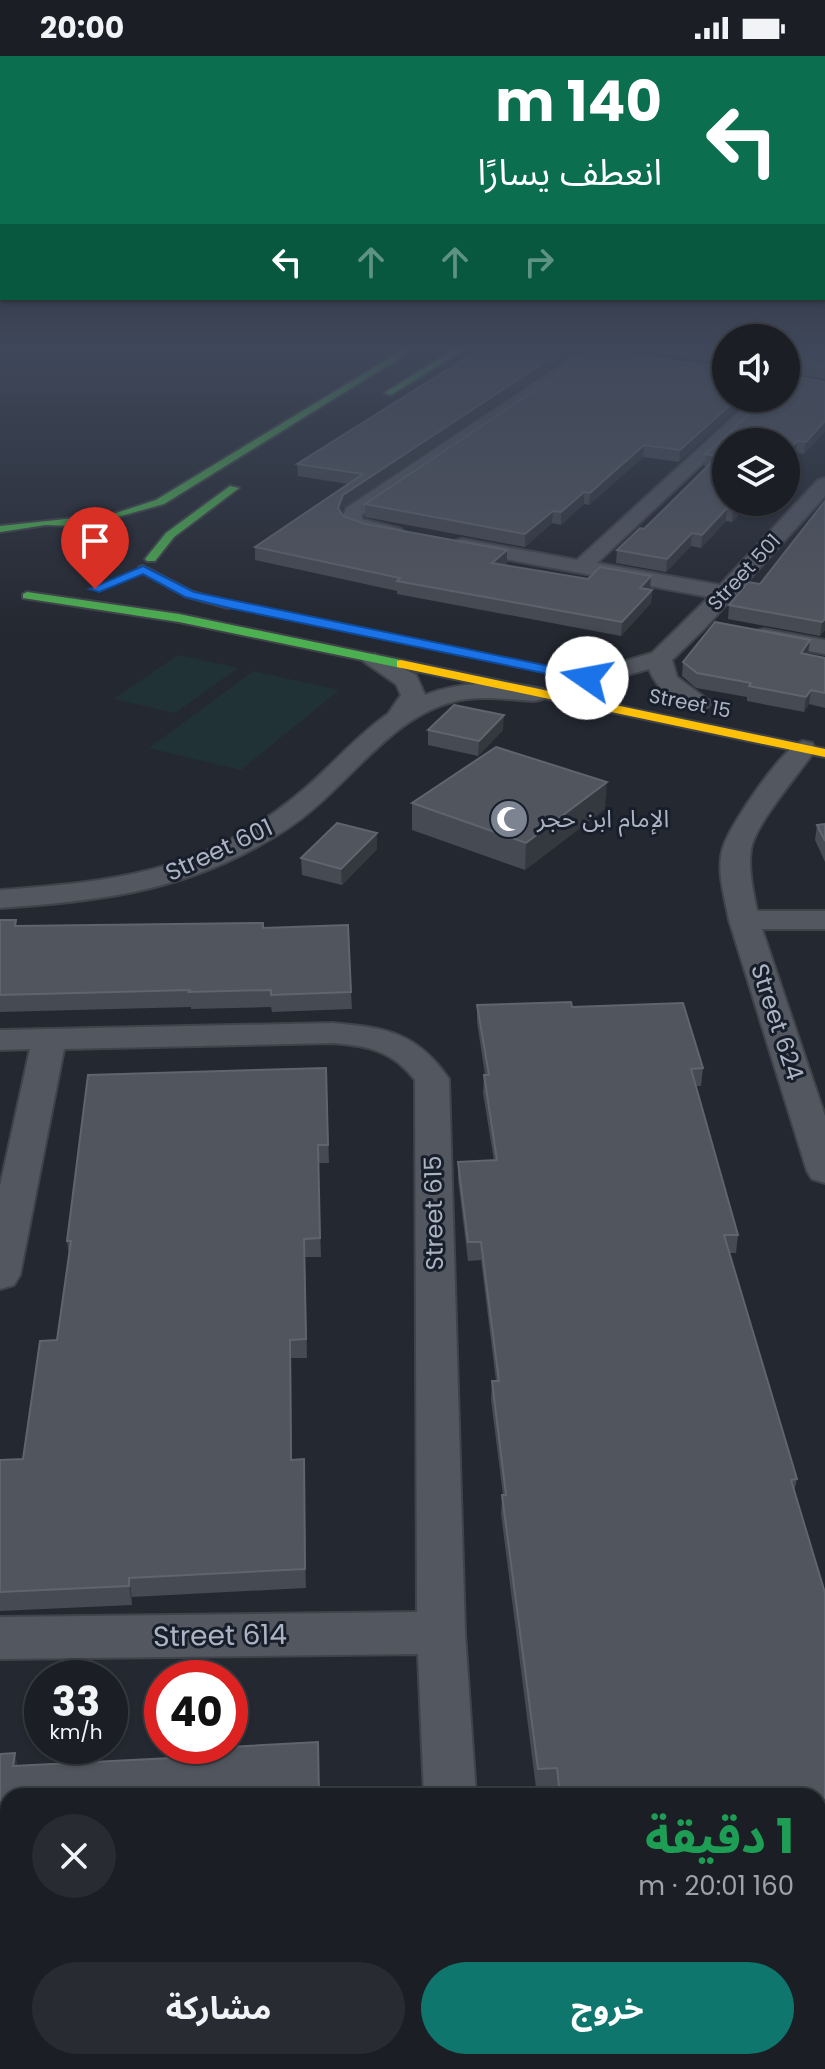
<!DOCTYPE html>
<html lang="ar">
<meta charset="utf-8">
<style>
body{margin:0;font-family:Poppins,"Noto Sans Arabic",sans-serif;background:#282b32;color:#f1f3f6;direction:rtl;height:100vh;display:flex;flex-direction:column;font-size:30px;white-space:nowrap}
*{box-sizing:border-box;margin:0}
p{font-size:26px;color:#a0a2a7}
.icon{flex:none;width:44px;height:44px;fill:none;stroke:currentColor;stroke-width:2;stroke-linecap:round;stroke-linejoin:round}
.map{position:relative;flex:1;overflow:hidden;direction:ltr}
.panel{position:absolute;left:0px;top:1732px;width:826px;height:282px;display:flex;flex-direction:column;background:#1b1e25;border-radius:24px 24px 0 0;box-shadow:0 2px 6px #0004,0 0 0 2px #393c42;direction:rtl}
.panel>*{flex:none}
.hud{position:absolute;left:0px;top:0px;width:826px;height:244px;box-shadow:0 2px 6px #0004,0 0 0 2px #393c42;direction:rtl;background:#0b6e4f;color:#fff;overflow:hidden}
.controls{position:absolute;left:712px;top:268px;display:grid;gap:16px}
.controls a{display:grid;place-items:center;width:88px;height:88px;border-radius:50%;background:#1b1e25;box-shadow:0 2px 6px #0004,0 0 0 2px #393c42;font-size:40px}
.speed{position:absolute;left:24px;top:1604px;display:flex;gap:16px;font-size:40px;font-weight:700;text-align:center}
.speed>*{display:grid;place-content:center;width:104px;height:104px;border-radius:50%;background:#1b1e25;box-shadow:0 2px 6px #0004,0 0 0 2px #393c42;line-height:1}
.speed small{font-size:20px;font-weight:400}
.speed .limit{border:12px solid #d22;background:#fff;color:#111}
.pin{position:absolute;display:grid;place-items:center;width:68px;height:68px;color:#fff;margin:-82px -34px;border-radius:50% 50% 50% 0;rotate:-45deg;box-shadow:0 0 8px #0007}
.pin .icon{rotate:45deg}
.me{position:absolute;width:88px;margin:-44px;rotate:282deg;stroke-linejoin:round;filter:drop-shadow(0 0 6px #0008)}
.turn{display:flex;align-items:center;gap:28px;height:168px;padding:0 32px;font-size:36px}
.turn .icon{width:104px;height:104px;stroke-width:2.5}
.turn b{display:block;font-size:56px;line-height:68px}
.lanes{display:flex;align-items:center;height:76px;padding:0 32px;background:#0003;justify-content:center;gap:40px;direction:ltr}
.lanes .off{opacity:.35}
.round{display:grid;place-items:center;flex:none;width:84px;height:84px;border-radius:42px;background:#282b32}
.overview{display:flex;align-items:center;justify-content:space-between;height:136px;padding:0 32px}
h1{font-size:48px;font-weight:700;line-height:60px;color:#1e9e55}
.primary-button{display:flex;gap:16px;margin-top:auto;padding:16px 32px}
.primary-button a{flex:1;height:92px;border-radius:48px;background:#0f766e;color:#fff;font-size:32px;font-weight:700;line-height:92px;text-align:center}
.primary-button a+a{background:#282b32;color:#f1f3f6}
.status{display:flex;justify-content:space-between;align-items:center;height:56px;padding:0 40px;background:#1b1e25;direction:ltr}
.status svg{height:22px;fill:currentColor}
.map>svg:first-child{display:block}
.green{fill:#213236}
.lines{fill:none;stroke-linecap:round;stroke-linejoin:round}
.street-casing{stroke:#40434a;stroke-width:4}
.fast-casing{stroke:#40434a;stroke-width:4}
.slow-casing{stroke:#40434a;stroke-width:4}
.jam-casing{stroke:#40434a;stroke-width:4}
.street{fill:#535760;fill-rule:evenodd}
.fast{fill:#4caf50;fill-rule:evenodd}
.slow{fill:#ffc107;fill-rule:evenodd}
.jam{fill:#c62828;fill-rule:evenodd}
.wall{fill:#464a52}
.shaded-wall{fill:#34383f}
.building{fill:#51555e;stroke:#5f646e;stroke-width:2}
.route{fill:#1a73e8;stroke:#114b97;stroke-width:2}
.labels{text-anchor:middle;stroke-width:6;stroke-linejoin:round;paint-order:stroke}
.far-street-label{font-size:20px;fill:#acb4c4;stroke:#181f2b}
.poi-label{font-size:24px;fill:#acb4c4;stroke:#181f2b;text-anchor:start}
.street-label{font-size:24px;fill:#acb4c4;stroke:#181f2b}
.near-street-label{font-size:28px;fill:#acb4c4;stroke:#181f2b}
</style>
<div class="status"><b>20:00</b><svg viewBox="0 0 49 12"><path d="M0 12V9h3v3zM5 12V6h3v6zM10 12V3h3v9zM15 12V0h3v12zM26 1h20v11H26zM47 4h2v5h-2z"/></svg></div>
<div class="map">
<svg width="825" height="2013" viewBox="0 0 825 2013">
<rect width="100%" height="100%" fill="#242831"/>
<g class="green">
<polygon points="178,599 238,612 175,657 114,643"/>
<polygon points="253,615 339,634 241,714 149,692"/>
</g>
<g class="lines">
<defs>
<g id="street">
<path d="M599,295L630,297L638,302L630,307L586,306L362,459V463L401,473L404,477L401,481C384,486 353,478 341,466L346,452L576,299Z"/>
<path d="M754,342H772L597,507L720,529L818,424L825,422V440L705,572L672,604L677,621L711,646L708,651C684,657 657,635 649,613L616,622L550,621L546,616L550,611L558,609L615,608L652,597L709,541L462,495L452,489L455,485L462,483L577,504Z"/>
<polygon points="764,573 825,584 825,598 756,585 752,580 756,575"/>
<path d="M375,598L416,619L425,639C460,625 506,624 543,633L546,638L543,643L534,645C512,644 489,640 467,643C401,652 360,714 312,754C297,767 280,778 262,788C176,837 96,845 0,852V834C111,826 202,816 292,743C326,717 353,682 388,658L401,639L396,628L363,605L367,600Z"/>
<path d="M803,685L812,687L816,693C801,715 755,768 751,793C748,813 753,835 757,855H825V873H762L825,1060V1127L812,1123L807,1115L729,864C725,842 715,811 724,789C731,768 783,690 803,685Z"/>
<path d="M333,967C386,972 417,976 449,1023L465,1577L476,1740H424L418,1598L0,1603V1561L417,1556L415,1024C392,994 368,990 333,987L64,993L20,1219L14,1229L0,1233V1130L30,993L0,994V974Z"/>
<rect x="435" y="2006" width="60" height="7"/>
</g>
<g id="fast">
<polygon points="406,292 416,292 164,448 103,465 106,468 101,471 46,469 0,476 0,470 113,458 156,444"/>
<polygon points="456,292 466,292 391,339 384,337"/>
<polygon points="230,430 239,432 174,481 155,505 147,505 145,503 166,477"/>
<polygon points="27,536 179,558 401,604 407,608 401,612 179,566 23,542 23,538"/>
</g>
<polygon id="slow" points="401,604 825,693 825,701 397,611 397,605"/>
<polygon id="jam" points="143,510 193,536 234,548 228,552 185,540 139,515 139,511"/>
</defs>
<use href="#street" class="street-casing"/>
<use href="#fast" class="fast-casing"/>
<use href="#slow" class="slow-casing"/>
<use href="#jam" class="jam-casing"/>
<use href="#street" class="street"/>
<use href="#fast" class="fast"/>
<use href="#slow" class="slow"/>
<use href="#jam" class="jam"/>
</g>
<g class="wall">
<polygon points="482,292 726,292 726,307 619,292 574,296 343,451 341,457 343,460 365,468 507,507 505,509 652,534 651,547 621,580 397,538 397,535 255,504 255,491 348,428 298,420 297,408"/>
<polygon points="786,292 825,292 825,323 786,315"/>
<polygon points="726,312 679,406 643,401 589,449 584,448 561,469 552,467 525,491 365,461 365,448"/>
<polygon points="825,326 825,375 804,398 796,397 732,466 726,465 701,492 691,490 666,516 616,507 617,494 644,473 707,410 704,410 706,398"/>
<polygon points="825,445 825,574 820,580 728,563 729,549 760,528"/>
<polygon points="807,598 825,602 825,652 809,648 804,656 747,645 747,641 696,632 682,620 683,606"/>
<polygon points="428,674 503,674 478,700 428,689"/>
<polygon points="412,747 605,753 525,814 412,774"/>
<polygon points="825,768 825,806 815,784 817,769"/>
<polygon points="377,793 342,829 302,819 301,802"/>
<polygon points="0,864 17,870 263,872 351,936 352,953 272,956 271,951 191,953 191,951 0,956"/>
<polygon points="477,949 572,951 703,1012 701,1030 696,1030 738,1179 736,1197 729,1197 797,1423 794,1436 825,1537 825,1911 818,1912 818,1740 556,1740 555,1731 536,1732 501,1458 502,1439 503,1439 491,1344 492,1325 496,1325 481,1204 468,1205 458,1124 458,1106 494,1105 483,1037 484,1019 485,1019 477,966"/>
<polygon points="326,1012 329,1107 318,1107 321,1201 305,1201 307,1302 291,1302 292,1404 304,1403 306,1532 132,1541 132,1549 0,1555 0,1404 23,1403 57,1284 69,1200 67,1185"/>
<polygon points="0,1698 18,1710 319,1705 8,1740 8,1931 3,1931 0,1919"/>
</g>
<g class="shaded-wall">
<polygon points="566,292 619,292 574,296 343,451 338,465 338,452 343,439"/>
<polygon points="738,342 750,342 679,406 680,394"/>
<polygon points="825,365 825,375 804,398 806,386"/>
<polygon points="797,385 796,397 786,408 786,397"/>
<polygon points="644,389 643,401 589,449 590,437"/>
<polygon points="584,436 584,448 561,469 561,456"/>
<polygon points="740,446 750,446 732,466 733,453"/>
<polygon points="727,452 726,465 701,492 702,479"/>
<polygon points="553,455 552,467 525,491 525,478"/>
<polygon points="692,477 691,490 666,516 667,503"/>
<polygon points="507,494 507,507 492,520 492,507"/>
<polygon points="651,520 650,533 640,532"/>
<polygon points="652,534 651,547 621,580 622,566"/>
<polygon points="825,563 825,574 820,580 822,566"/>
<polygon points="810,584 808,598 799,611 801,597"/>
<polygon points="811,634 809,648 804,656 806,641"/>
<polygon points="504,659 503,674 478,700 479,685"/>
<polygon points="607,726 605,753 525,814 526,787"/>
<polygon points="377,777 377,793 342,829 341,813"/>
<polygon points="290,1284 291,1302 292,1422 291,1404"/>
<polygon points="304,1403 305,1422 306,1532 305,1513"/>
<polygon points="129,1522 132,1541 132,1549 129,1530"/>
<polygon points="15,1697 19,1716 13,1710"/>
</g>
<g class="building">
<polygon points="482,292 566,292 343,439 338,452 343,460 365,468 507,494 492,507 588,523 600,511 651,520 640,532 652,534 622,566 397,525 400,522 255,491 363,418 297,408"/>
<polygon points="695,292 726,292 726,296"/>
<polygon points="786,292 825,292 825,312 788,304 786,306"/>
<polygon points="620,297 726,312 726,342 738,342 680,394 644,389 590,437 584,436 561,456 553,455 525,478 365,448 588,299"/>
<polygon points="786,319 825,326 825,365 806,386 797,385 786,397 786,386 726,386 726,446 740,446 733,453 727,452 702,479 692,477 667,503 617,494 640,472 644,473 718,400 706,398 766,342 786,342"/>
<polygon points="825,445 825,563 822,566 729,549 748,526 760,528"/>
<polygon points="715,566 810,584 801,597 825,602 825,637 811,634 806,641 749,630 751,627 697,617 683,606"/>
<polygon points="454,649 504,659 479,685 428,674"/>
<polygon points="496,691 607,726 526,787 412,747"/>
<polygon points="337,767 377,777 341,813 301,802"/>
<polygon points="825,768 825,785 817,769"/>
<polygon points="0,864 16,864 15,870 263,867 263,872 348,869 351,936 271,939 271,934 189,936 190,934 0,939"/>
<polygon points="571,946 572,951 683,947 703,1012 691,1013 738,1179 724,1179 797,1423 791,1424 825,1537 825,1894 818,1894 818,1740 560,1740 557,1712 538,1713 502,1439 506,1439 492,1325 499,1325 481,1186 468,1186 458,1106 497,1104 484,1019 489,1019 477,949"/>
<polygon points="326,1012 328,1089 318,1089 320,1182 304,1183 306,1283 290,1284 291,1404 304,1403 305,1513 129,1522 129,1530 0,1536 0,1404 23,1403 40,1285 57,1284 71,1185 67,1185 88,1019"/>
<polygon points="318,1686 319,1740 8,1740 8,1913 0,1913 0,1698 15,1697 13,1710 191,1701 192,1693"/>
</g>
<linearGradient id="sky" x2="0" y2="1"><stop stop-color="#14161b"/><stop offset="0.51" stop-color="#3f485a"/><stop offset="1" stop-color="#3f485a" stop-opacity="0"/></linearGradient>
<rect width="825" height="574" fill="url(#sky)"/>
<polygon class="route" points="143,510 194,536 587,618 593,622 587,626 229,552 185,541 143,518 99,536 89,533"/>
<defs>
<symbol id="mosque-disc" viewBox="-11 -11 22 22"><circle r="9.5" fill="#7c8391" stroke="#181f2b"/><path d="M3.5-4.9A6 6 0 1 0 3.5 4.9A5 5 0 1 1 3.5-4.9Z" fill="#fff"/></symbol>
</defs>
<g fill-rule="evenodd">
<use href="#mosque-disc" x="487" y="741" width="44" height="44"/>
</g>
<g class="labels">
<g class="far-street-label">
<text transform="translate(744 516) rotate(-47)" y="7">Street 501</text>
<text transform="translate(690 647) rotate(11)" y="7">Street 15</text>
</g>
<g class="poi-label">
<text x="537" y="771">الإمام ابن حجر</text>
</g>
<g class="street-label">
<text transform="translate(219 794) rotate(-25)" y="8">Street 601</text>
<text transform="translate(777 966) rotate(72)" y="8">Street 624</text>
<text transform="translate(434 1157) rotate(-91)" y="8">Street 615</text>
</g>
<g class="near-street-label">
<text transform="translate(220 1579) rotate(-1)" y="10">Street 614</text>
</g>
</g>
</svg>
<div class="controls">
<a><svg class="icon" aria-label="sound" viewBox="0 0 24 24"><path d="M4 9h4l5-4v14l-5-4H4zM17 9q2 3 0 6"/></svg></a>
<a><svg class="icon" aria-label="layers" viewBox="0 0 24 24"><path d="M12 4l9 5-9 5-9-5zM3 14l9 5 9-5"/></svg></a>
</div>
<div class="speed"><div>33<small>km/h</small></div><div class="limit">40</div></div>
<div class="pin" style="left:95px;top:533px;background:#d93025"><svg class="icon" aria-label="arrive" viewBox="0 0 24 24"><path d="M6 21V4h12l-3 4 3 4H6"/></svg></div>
<svg class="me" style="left:587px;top:622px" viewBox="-20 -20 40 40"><circle r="19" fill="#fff"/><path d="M0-13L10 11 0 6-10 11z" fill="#1a73e8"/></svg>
<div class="hud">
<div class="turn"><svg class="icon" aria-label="left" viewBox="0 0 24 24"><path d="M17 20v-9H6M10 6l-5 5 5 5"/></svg><div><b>140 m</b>انعطف يسارًا</div></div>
<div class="lanes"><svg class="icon" aria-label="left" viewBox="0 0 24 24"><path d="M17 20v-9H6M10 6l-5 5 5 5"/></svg><svg class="icon off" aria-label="ahead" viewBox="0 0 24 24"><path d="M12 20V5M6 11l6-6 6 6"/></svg><svg class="icon off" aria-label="ahead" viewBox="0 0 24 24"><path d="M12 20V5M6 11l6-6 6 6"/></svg><svg class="icon off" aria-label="right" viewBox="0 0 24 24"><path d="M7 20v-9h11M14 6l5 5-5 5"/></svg></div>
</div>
<section class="panel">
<div class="overview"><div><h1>1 دقيقة</h1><p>160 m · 20:01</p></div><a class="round"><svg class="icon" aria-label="close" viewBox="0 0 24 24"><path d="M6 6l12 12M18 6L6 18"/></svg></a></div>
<div class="primary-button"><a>خروج</a><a>مشاركة</a></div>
</section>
</div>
